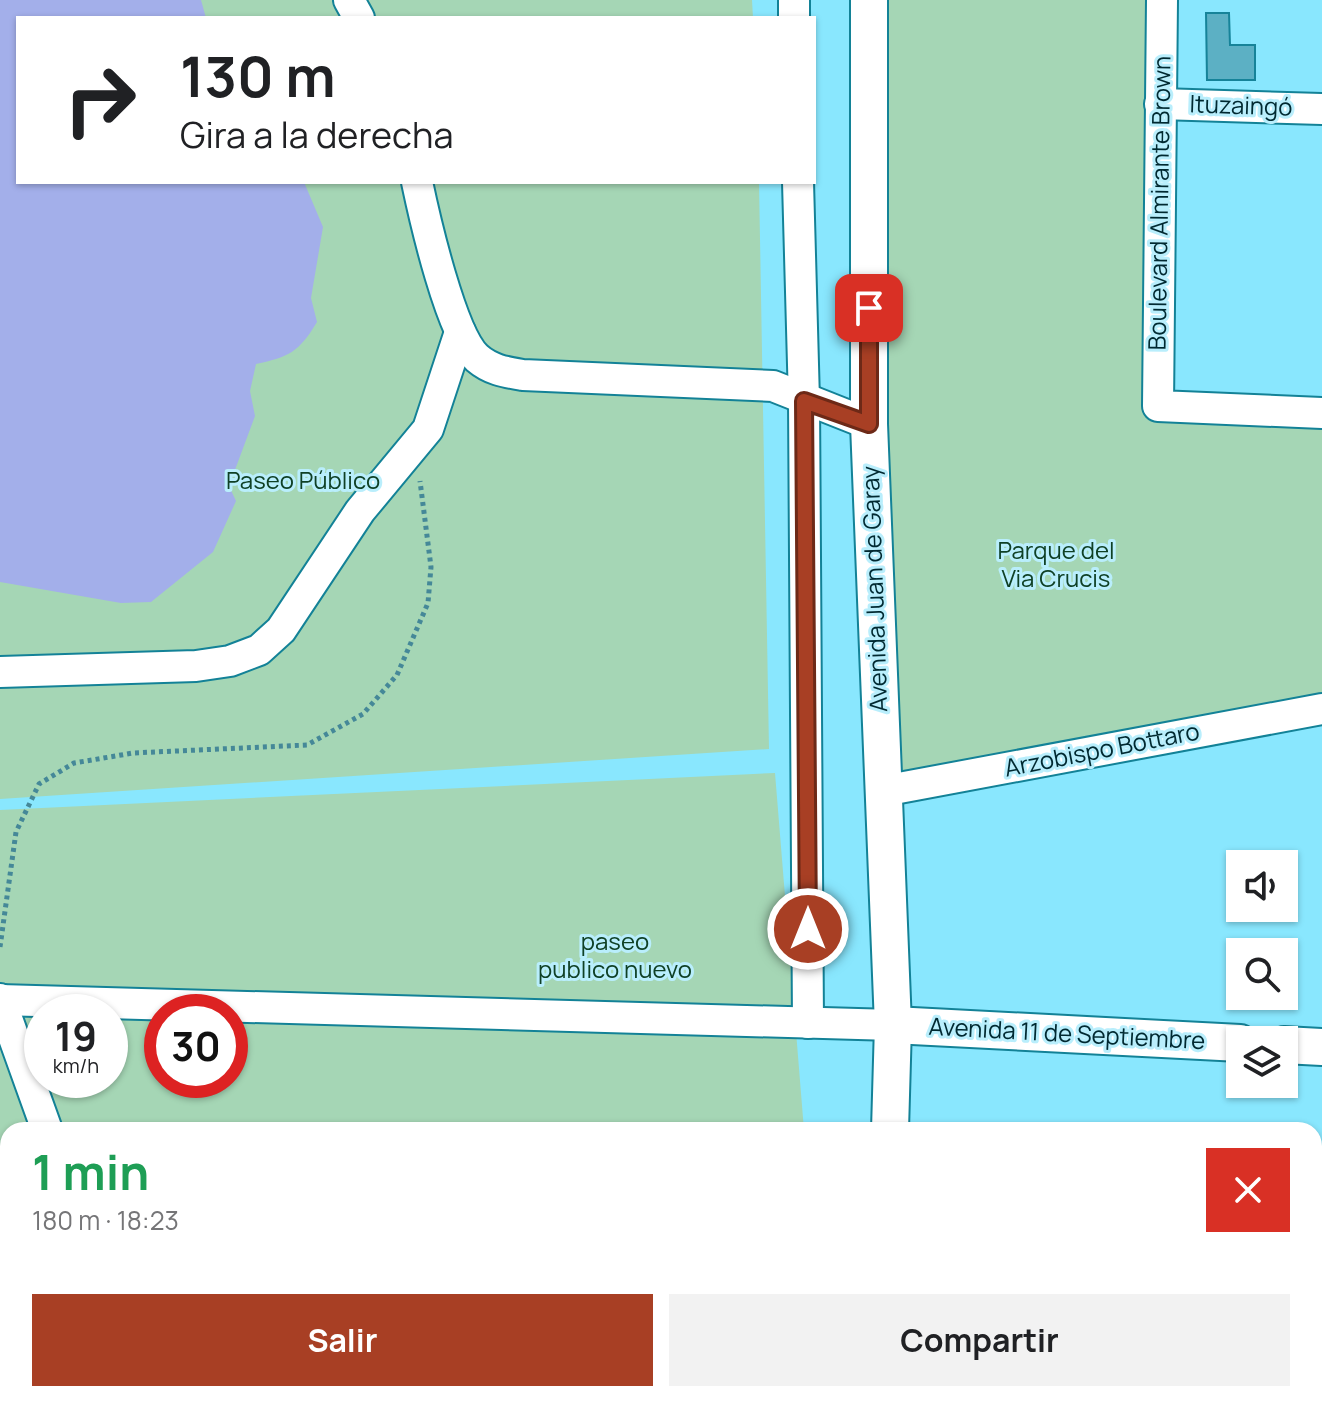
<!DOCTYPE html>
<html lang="es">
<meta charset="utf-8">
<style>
body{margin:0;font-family:Manrope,sans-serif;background:#f2f2f2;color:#202124;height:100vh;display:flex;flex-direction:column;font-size:30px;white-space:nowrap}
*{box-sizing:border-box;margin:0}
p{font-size:26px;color:#757577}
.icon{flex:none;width:44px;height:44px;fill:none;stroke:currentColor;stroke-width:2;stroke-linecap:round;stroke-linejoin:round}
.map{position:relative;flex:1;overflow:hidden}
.panel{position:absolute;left:0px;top:1122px;width:1322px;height:280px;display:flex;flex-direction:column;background:#fff;border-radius:24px 24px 0 0;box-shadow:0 2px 6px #0004}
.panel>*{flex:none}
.top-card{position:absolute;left:16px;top:16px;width:800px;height:168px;border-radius:0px;box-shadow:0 2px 6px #0004;background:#fff;color:#202124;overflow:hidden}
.controls{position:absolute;left:1226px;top:850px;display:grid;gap:16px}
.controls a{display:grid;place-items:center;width:72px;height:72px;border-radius:0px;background:#fff;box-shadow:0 2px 6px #0004;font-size:40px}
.speed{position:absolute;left:24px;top:994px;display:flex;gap:16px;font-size:40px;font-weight:700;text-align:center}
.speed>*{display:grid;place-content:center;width:104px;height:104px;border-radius:50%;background:#fff;box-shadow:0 2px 6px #0004;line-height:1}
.speed small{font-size:20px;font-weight:400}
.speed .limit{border:12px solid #d22;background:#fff;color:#111}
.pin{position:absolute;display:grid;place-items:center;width:68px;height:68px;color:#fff;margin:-34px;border-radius:16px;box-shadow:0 4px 12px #0006}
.me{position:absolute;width:88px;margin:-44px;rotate:0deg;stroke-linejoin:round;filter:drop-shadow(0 0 6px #0008)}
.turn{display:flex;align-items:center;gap:28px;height:168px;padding:0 32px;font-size:36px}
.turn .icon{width:104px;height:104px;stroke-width:2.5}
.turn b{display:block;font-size:56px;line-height:68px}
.round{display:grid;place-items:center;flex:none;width:84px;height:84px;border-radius:0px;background:#f2f2f2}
.summary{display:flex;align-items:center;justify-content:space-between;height:136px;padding:0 32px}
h1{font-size:48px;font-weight:700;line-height:60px;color:#1e9e55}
.button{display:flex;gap:16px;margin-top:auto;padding:16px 32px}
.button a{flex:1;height:92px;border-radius:0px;background:#a83f24;color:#fff;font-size:32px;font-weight:700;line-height:92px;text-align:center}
.button a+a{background:#f2f2f2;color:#202124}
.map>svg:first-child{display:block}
.green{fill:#a5d6b5;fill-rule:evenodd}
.water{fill:#a3afea}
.building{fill:#5cb0c4;stroke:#168399;stroke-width:2}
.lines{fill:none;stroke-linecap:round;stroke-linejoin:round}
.minor-casing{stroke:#138297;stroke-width:34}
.major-casing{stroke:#138297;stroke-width:40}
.path{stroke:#458898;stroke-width:5;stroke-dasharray:4 4;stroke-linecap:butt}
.minor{stroke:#fff;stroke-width:30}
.major{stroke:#fff;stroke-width:36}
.route-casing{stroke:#6d2917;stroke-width:20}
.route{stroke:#a83f24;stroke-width:14}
.labels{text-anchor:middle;stroke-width:6;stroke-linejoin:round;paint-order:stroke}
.street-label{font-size:24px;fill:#002931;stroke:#b9eefc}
.park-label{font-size:24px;fill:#0f4025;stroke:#b9eefc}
</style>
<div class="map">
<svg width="1322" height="1402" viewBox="0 0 1322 1402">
<rect width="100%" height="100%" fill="#89e7fe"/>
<g class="green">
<polygon points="0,0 752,0 753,18 18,18 18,182 759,182 769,749 0,799"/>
<polygon points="858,0 1154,0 1151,410 1322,419 1322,697 882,785"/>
<path d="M775,773L804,1130H8V1243L0,1224V810ZM42,1012H110V1080H42ZM162,1012H230V1080H162Z"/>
<polygon points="73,1394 825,1394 826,1402 77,1402"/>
</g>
<g class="water">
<path d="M0,0H201L206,18H18V182H304L323,227L311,298L317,322C299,352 289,357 256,364L250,391L255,416L229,486L236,501L213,552L151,602L121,603L0,582Z"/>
<polygon points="0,1235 8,1253 8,1394 70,1394 74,1402 0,1402"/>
</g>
<polygon class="building" points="1206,13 1229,13 1230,45 1255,45 1255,80 1207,80"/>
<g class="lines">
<defs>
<g id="minor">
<polyline points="349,0 359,18"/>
<polyline points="794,0 794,18"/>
<polyline points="1162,0 1158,406 1322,413"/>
<polyline points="1160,104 1322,109"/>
<path d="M417,182C425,220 451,334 477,358C491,370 505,372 523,375L773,386L869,424"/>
<polyline points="798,182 804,401 808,1023"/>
<polyline points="0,672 196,666 230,661 259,650 281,630 360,511 428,429 460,332"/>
<polyline points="883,791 1322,709"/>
<polyline points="0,999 47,1130"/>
<polyline points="0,1000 893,1025"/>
<polyline points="136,1394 138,1402"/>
<polyline points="1047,1394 1240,1402"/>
<polyline points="672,1402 673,1394"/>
<polyline points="1317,1402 1322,1349"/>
</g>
<g id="major">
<polyline points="869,0 869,424 893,1025 890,1130"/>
<polyline points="893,1025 1240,1043"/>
<polyline points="1284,1045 1322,1047"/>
<polyline points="883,1402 884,1394"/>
</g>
</defs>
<use href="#minor" class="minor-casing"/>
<use href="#major" class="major-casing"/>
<polyline class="path" points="0,947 16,832 39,784 74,763 133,753 307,745 363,714 397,675 428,603 431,567 420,481"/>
<use href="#minor" class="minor"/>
<use href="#major" class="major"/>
</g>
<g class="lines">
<defs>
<polyline id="route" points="808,929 804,401 869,424 869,308"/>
</defs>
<use href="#route" class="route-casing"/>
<use href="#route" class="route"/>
</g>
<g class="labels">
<g class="street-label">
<text transform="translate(1241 106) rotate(2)" y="8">Ituzaingó</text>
<text transform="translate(1160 203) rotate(-89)" y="8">Boulevard Almirante Brown</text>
<text transform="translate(875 589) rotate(-92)" y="8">Avenida Juan de Garay</text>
<text transform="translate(1102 750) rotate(-11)" y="8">Arzobispo Bottaro</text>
<text transform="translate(1067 1034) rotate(3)" y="8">Avenida 11 de Septiembre</text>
</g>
<g class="park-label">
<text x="303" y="489">Paseo Público</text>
<text x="1056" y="559">Parque del<tspan x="1056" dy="28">Via Crucis</tspan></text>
<text x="615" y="950">paseo<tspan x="615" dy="28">publico nuevo</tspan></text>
</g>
</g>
</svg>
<div class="controls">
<a><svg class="icon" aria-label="sound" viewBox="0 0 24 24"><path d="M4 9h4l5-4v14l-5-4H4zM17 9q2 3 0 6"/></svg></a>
<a><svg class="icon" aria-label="search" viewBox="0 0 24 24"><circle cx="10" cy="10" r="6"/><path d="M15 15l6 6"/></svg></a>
<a><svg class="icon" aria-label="layers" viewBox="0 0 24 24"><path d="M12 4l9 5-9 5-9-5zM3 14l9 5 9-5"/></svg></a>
</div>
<div class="speed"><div>19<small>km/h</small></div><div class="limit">30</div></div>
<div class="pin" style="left:869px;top:308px;background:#d93025"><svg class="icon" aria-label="arrive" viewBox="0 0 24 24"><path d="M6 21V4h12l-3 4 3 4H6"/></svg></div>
<svg class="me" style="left:808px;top:929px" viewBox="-20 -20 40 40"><circle r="17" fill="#a83f24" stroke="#fff" stroke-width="3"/><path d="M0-11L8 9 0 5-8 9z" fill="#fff"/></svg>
<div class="top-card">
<div class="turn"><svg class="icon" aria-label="right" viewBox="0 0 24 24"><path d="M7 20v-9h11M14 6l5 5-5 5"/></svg><div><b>130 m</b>Gira a la derecha</div></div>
</div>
<section class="panel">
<div class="summary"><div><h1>1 min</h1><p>180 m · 18:23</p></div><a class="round" style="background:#d93025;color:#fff"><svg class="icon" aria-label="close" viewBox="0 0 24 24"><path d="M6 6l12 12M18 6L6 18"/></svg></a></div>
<div class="button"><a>Salir</a><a>Compartir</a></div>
</section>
</div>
